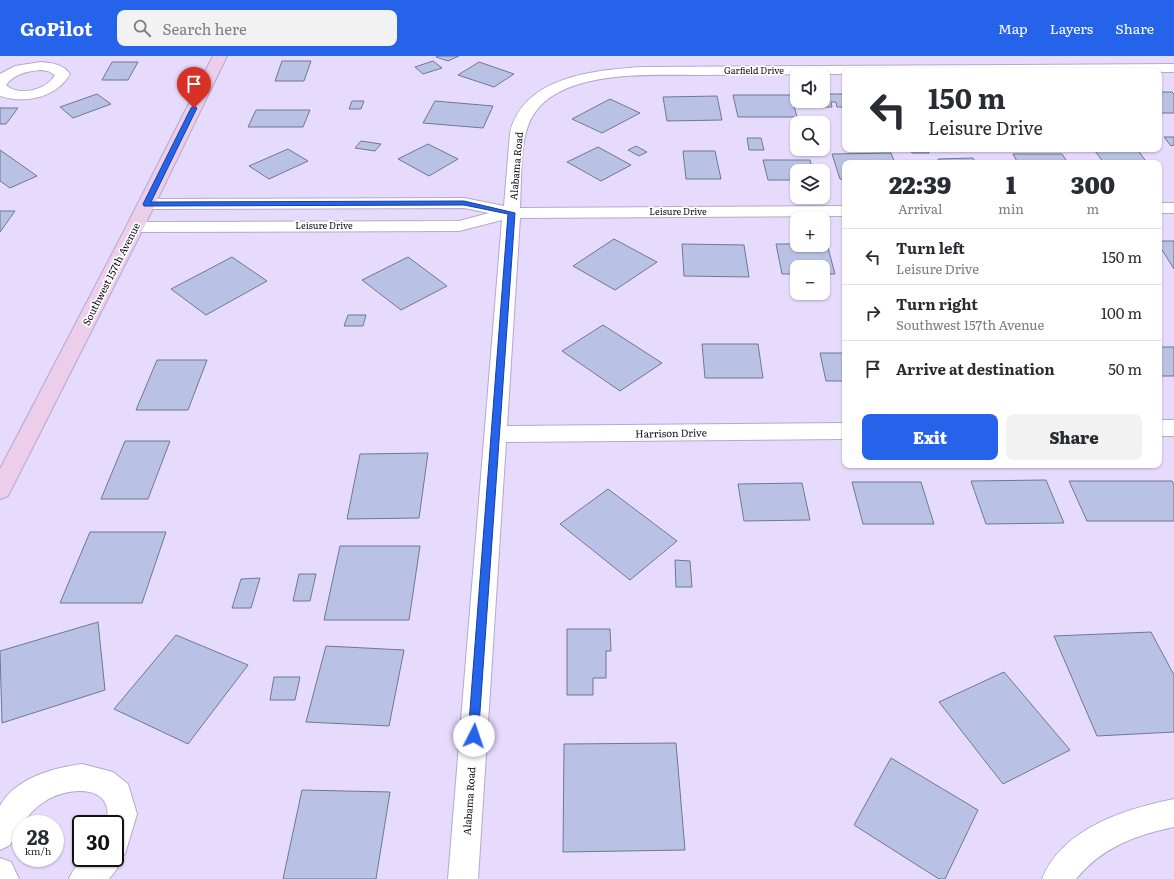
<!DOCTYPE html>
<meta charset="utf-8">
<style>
body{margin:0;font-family:Literata,serif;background:#f2f2f3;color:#2b2b33;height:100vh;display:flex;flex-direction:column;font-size:15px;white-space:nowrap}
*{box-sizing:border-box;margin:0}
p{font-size:13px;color:#7c7c81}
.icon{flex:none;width:22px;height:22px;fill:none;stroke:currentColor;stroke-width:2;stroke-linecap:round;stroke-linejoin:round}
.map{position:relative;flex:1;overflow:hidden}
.drawer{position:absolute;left:842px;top:104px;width:320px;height:308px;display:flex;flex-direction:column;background:#fff;border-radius:8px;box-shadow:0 1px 3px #0004}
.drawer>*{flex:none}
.hud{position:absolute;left:842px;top:12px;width:320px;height:84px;border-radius:8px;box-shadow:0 1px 3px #0004;background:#fff;color:#2b2b33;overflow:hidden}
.controls{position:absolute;left:790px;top:12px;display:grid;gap:8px}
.controls a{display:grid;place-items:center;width:40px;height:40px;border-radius:8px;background:#fff;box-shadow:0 1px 3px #0004;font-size:20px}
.speed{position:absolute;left:12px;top:759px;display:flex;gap:8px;font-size:20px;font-weight:700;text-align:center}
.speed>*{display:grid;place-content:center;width:52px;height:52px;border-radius:50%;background:#fff;box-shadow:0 1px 3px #0004;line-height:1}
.speed small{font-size:10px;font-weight:400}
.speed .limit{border:2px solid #111;border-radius:6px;background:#fff;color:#111}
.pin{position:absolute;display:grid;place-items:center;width:34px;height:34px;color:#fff;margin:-41px -17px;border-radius:50% 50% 50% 0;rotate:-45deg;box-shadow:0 0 4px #0007}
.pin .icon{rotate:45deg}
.me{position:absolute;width:44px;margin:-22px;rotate:4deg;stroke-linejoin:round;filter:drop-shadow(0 0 3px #0008)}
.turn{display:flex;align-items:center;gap:14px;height:84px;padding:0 20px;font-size:18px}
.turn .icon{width:52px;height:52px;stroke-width:2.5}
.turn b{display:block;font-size:28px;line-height:34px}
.eta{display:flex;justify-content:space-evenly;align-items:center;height:68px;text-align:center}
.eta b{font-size:24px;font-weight:800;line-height:28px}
.action{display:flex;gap:8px;margin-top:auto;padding:8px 20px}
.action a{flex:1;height:46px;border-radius:8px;background:#2563eb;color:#fff;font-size:16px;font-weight:800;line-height:46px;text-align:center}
.action a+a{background:#f2f2f3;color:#2b2b33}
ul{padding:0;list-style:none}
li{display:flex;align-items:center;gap:12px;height:56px;padding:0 20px;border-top:1px solid #e1e1e2}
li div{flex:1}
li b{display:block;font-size:15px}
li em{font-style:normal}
header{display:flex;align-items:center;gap:24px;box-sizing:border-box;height:56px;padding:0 20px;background:#2563eb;color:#fff}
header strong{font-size:19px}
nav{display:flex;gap:22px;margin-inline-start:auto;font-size:14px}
.search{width:280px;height:36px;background:#f2f2f3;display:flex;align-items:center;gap:10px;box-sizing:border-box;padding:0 14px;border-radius:8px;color:#7c7c81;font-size:15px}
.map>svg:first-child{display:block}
.building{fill:#b9c2e4;stroke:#6f7795}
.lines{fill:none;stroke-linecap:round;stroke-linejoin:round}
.street-casing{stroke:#b5a9ca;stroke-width:2}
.secondary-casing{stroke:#b5a9ca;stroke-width:2}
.street{fill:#fff;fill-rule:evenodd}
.secondary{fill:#ecceea;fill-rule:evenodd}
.route{fill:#2563eb;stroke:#184099}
.labels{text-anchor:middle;stroke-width:3.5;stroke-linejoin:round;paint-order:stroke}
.far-street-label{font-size:9px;fill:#0d0914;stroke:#fff}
.street-label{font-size:10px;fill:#0d0914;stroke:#fff}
</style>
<header>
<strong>GoPilot</strong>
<div class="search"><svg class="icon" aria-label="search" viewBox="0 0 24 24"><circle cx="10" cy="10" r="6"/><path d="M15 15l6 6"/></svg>Search here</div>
<nav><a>Map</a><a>Layers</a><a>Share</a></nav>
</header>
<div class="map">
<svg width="1174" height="823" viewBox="0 0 1174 823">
<rect width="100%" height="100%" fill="#e7dbfd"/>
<g class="building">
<polygon points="437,0 459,0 448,5 436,1"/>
<polygon points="282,5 311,5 304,25 275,25"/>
<polygon points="433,5 442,12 423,18 415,11"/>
<polygon points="112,6 138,6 128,24 102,24"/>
<polygon points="479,6 514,18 494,31 458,19"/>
<polygon points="1159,36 1172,36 1174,38 1174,57 1159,57"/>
<polygon points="97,38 111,48 73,62 60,51"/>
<polygon points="823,38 845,38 845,51 837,51 836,46 831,46 832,51 814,51 813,47 823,45"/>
<polygon points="733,39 791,39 797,61 738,61"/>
<polygon points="717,40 722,64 667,65 663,41"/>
<polygon points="610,43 640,57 602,77 572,63"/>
<polygon points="352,45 364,45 361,53 349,53"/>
<polygon points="435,45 493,50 483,72 423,67"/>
<polygon points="0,52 18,52 6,68 0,68"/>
<polygon points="256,54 310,54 303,71 248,71"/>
<polygon points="1164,81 1174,81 1174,89 1171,90"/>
<polygon points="747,82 761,82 764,94 749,94"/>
<polygon points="361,85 381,88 375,95 355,92"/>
<polygon points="428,88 458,103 429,120 398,103"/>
<polygon points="636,90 647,96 639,100 628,94"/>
<polygon points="598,91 631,109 601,125 567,106"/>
<polygon points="288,93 308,105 269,123 249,110"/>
<polygon points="910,93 927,93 929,97 912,97"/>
<polygon points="0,94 37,120 10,132 0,125"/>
<polygon points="1138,94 1147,107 1104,107 1095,95"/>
<polygon points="683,95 715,95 721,123 686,123"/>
<polygon points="891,97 895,107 845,107 845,123 840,123 832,98"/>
<polygon points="1013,98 1062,98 1068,107 1018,107"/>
<polygon points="973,102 976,107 940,107 938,103"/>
<polygon points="763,104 810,104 813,115 797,115 797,124 768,124"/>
<polygon points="0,155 15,155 0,176"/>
<polygon points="614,183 657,206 615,234 573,210"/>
<polygon points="1159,185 1174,185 1174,213 1159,189"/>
<polygon points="682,188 744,189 749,221 684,220"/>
<polygon points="776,188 827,188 835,218 823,218 823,211 797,211 797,218 782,218"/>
<polygon points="232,201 267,225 206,259 171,233"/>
<polygon points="408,201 447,230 401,254 362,224"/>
<polygon points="348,259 366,259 363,270 344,270"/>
<polygon points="603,269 662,307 620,335 562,295"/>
<polygon points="702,288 758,288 763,322 705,322"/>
<rect x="1159" y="291" width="15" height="29"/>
<polygon points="820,297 845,297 845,325 826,325"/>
<polygon points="157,304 207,304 188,354 136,354"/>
<polygon points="125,385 170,385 148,443 101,443"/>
<polygon points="428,397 419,462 347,463 360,398"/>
<polygon points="1046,424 1064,467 986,468 971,425"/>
<polygon points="1069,425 1172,425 1174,429 1174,465 1087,465"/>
<polygon points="852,426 921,426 934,468 863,468"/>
<polygon points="802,427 810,464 744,465 738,428"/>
<polygon points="608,433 677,485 630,524 560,468"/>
<polygon points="90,476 166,476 142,547 60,547"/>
<polygon points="340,490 420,490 409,564 324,564"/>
<polygon points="675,504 690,505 692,531 676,531"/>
<polygon points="299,518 316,518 310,545 293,545"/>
<polygon points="260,522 251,552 232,552 241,523"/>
<polygon points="98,566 105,634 2,667 0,595"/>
<polygon points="567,573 610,573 611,595 606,595 606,622 593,622 593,639 567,639"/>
<polygon points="1151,576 1174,619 1174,676 1097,680 1054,580"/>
<polygon points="176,579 248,609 188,688 114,653"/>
<polygon points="326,590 404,594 389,670 306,666"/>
<polygon points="1004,616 1070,694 1003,728 939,646"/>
<polygon points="274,621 300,621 295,644 270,644"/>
<polygon points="676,687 685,794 563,796 564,688"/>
<polygon points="891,702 978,754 945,823 939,823 854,769"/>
<polygon points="302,734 390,736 376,823 283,823"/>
</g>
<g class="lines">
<defs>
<g id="street">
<path d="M41,6C52,7 63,8 70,18C56,42 25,48 0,40V18L15,10ZM41,14L48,15L55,19C47,34 19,41 6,29C14,18 27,15 41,14Z"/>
<path d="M1174,8V16L845,15V18C796,18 746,19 697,19C658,19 617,17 579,28C563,33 546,41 536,55C518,77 522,124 520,152L845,150V160L520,162L507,370L845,367V383L506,386L478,823H448L502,164L459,175L135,176L129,175L126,171L129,167L135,166L459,165L489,157L464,152L146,153L140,152L138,148L140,144L146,143L464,142L504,150L510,77C523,20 596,14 643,11Z"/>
<rect x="1159" y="147" width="15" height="10"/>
<rect x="1159" y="364" width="15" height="16"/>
<path d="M82,708L113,716L128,728L137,758L125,798L120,801L117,813L109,823H69C79,799 92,802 115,802V768H106C117,727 66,730 44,746C27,757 19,772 10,789L0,794V750C15,722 53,712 82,708Z"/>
<path d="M1174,743V771C1136,779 1102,791 1076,823H1042C1063,772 1125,753 1174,743Z"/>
<polygon points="0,802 11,806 19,823 0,823"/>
</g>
<polygon id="secondary" points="213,0 227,0 144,171 11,434 8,440 0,443 0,413 126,171"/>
</defs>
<use href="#street" class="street-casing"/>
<use href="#secondary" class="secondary-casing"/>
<use href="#street" class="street"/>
<use href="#secondary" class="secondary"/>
</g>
<polygon class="route" points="194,50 197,52 151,146 464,145 515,157 478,684 474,685 470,684 468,680 508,158 464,149 144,150 143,148 191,52"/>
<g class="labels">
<g class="far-street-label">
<text x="754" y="18">Garfield Drive</text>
<text x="678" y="159">Leisure Drive</text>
<text x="324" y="173">Leisure Drive</text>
</g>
<g class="street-label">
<text transform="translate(516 110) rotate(-85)" y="4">Alabama Road</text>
<text transform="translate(111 218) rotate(-63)" y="4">Southwest 157th Avenue</text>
<text transform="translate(671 377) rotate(-1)" y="4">Harrison Drive</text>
<text transform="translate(469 745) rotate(-86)" y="4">Alabama Road</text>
</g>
</g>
</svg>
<div class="controls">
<a><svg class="icon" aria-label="sound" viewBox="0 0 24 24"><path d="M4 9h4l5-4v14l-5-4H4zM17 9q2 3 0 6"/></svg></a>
<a><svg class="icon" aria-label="search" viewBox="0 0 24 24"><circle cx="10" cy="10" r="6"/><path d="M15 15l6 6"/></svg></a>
<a><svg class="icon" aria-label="layers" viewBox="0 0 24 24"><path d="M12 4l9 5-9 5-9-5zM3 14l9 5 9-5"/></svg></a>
<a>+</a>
<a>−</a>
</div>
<div class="speed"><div>28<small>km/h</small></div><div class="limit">30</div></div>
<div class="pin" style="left:194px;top:52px;background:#d93025"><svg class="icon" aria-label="arrive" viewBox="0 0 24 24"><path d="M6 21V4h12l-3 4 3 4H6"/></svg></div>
<svg class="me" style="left:474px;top:680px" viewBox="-20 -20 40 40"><circle r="19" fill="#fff"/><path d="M0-13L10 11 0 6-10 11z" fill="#2563eb"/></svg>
<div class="hud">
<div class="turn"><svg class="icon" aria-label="left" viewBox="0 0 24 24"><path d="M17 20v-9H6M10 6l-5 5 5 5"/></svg><div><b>150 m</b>Leisure Drive</div></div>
</div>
<section class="drawer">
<div class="eta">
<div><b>22:39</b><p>Arrival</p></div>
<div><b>1</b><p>min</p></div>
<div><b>300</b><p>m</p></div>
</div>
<ul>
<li><svg class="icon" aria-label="left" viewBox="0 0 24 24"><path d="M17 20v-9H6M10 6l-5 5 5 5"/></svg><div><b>Turn left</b><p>Leisure Drive</p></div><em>150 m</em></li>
<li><svg class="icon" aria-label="right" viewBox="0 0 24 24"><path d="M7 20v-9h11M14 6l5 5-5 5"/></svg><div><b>Turn right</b><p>Southwest 157th Avenue</p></div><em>100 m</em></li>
<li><svg class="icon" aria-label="arrive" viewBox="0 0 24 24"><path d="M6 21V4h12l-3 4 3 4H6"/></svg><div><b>Arrive at destination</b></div><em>50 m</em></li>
</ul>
<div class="action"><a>Exit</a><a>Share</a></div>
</section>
</div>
